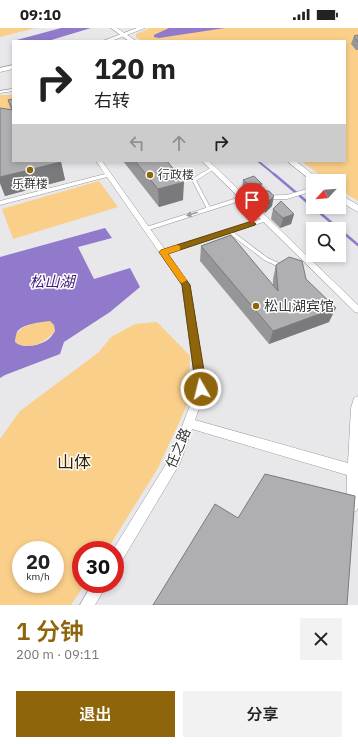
<!DOCTYPE html>
<html lang="zh">
<meta charset="utf-8">
<style>
body{margin:0;font-family:"IBM Plex Sans","Noto Sans SC",sans-serif;background:#f2f2f2;color:#222;height:100vh;display:flex;flex-direction:column;font-size:15px;white-space:nowrap}
*{box-sizing:border-box;margin:0}
p{font-size:13px;color:#767676}
.icon{flex:none;width:22px;height:22px;fill:none;stroke:currentColor;stroke-width:2;stroke-linecap:round;stroke-linejoin:round}
.map{position:relative;height:577px;overflow:hidden}
.sheet{display:flex;flex-direction:column;background:#fff;flex:1}
.sheet>*{flex:none}
.guide{position:absolute;left:12px;top:12px;width:334px;height:122px;border-radius:0px;box-shadow:0 2px 6px #0003;background:#fff;color:#222;overflow:hidden}
.needle{width:26px;rotate:244deg}
.tools{position:absolute;left:306px;top:146px;display:grid;gap:8px}
.tools a{display:grid;place-items:center;width:40px;height:40px;border-radius:0px;background:#fff;box-shadow:0 2px 6px #0003;font-size:20px}
.speed{position:absolute;left:12px;top:513px;display:flex;gap:8px;font-size:20px;font-weight:700;text-align:center}
.speed>*{display:grid;place-content:center;width:52px;height:52px;border-radius:50%;background:#fff;box-shadow:0 2px 6px #0003;line-height:1}
.speed small{font-size:10px;font-weight:400}
.speed .limit{border:6px solid #d22;background:#fff;color:#111}
.pin{position:absolute;display:grid;place-items:center;width:34px;height:34px;color:#fff;margin:-41px -17px;border-radius:50% 50% 50% 0;rotate:-45deg;box-shadow:0 0 4px #0007}
.pin .icon{rotate:45deg}
.me{position:absolute;width:44px;margin:-22px;rotate:352deg;stroke-linejoin:round;filter:drop-shadow(0 0 3px #0008)}
.turn{display:flex;align-items:center;gap:14px;height:84px;padding:0 16px;font-size:18px}
.turn .icon{width:52px;height:52px;stroke-width:2.5}
.turn b{display:block;font-size:28px;line-height:34px}
.lanes{display:flex;align-items:center;height:38px;padding:0 16px;background:#0003;justify-content:center;gap:20px;direction:ltr}
.lanes .off{opacity:.35}
.round{display:grid;place-items:center;flex:none;width:42px;height:42px;border-radius:0px;background:#f2f2f2}
.overview{display:flex;align-items:center;justify-content:space-between;height:68px;padding:0 16px}
h1{font-size:24px;font-weight:600;line-height:30px;color:#8f650c}
.button{display:flex;gap:8px;margin-top:auto;padding:8px 16px}
.button a{flex:1;height:46px;border-radius:0px;background:#8f650c;color:#fff;font-size:16px;font-weight:600;line-height:46px;text-align:center}
.button a+a{background:#f2f2f2;color:#222}
.status{display:flex;justify-content:space-between;align-items:center;height:28px;padding:0 20px;background:#fff;direction:ltr}
.status svg{height:11px;fill:currentColor}
.map>svg:first-child{display:block}
.green{fill:#facf8a;fill-rule:evenodd}
.water{fill:#9179cb;fill-rule:evenodd}
.lines{fill:none;stroke-linecap:round;stroke-linejoin:round}
.stream-far1{stroke:#9179cb;stroke-width:2}
.stream{stroke:#9179cb;stroke-width:2.5}
.service-far1-casing{stroke:#99989b;stroke-width:3.5}
.service-casing{stroke:#99989b;stroke-width:4.5}
.minor-casing{stroke:#99989b;stroke-width:1}
.tertiary-casing{stroke:#99989b;stroke-width:1}
.secondary-casing{stroke:#99989b;stroke-width:1}
.service-far1{stroke:#fff;stroke-width:3}
.service{stroke:#fff;stroke-width:3.5}
.minor{fill:#fff;fill-rule:evenodd}
.tertiary{fill:#fff;fill-rule:evenodd}
.secondary{fill:#fff;fill-rule:evenodd}
.wall{fill:#969698}
.shaded-wall{fill:#7a7a7c}
.building{fill:#afaeb1;stroke:#7a7a7c}
.oneway{fill:#9a9a9b}
.route{fill:#8f650c;stroke:#5d4208}
.slow{fill:#f59e0b}
.poi-dot{fill:#8f650c;stroke:#fff;stroke-width:1.5}
.labels{text-anchor:middle;stroke-width:3;stroke-linejoin:round;paint-order:stroke}
.far-poi-label{font-size:12px;fill:#363637;stroke:#fff;text-anchor:start}
.poi-label{font-size:14px;fill:#363637;stroke:#fff;text-anchor:start}
.street-label{font-size:14px;fill:#363637;stroke:#fff}
.water-label{font-size:15px;font-style:italic;fill:#441b7d;stroke:#fff}
.near-park-label{font-size:17px;fill:#392500;stroke:#fff}
</style>
<div class="status"><b>09:10</b><svg viewBox="0 0 49 12"><path d="M0 12V9h3v3zM5 12V6h3v6zM10 12V3h3v9zM15 12V0h3v12zM26 1h20v11H26zM47 4h2v5h-2z"/></svg></div>
<div class="map">
<svg width="358" height="577" viewBox="0 0 358 577">
<rect width="100%" height="100%" fill="#e8e7ea"/>
<g class="green">
<polygon points="0,0 36,0 0,9"/>
<polygon points="150,0 358,0 358,173 339,161 339,153 328,153 301,133 345,133 345,13 142,13 136,9 136,6"/>
<polygon points="0,67 13,67 13,84 0,87"/>
<polygon points="99,153 118,179 13,211 2,181"/>
<path d="M50,293L54,297L55,303C46,313 28,325 15,314C15,310 16,306 18,304C24,296 40,294 50,293Z"/>
<path d="M157,294L190,328L188,375L158,440L107,522H81V556H85L71,577H0V411L20,383L99,324L111,309L135,296ZM21,522H55V556H21Z"/>
</g>
<g class="water">
<polygon points="61,0 91,0 48,13 13,13"/>
<polygon points="169,0 225,0 159,10 154,9 154,7"/>
<path d="M105,200L112,210L78,219L94,251L130,240L140,259L110,284L64,314L60,326L5,347L0,350V229ZM50,293L54,297L55,303C53,306 50,311 46,313C37,318 23,321 15,314C15,311 16,307 17,304C22,296 41,294 50,293Z"/>
</g>
<g class="lines">
<polyline class="stream-far1" points="258,133 275,147"/>
<g class="stream">
<polyline points="274,146 339,201"/>
<polyline points="339,201 358,217"/>
</g>
<defs>
<polyline id="service-far1" points="202,147 213,140"/>
<g id="service">
<polyline points="203,146 194,152 209,181"/>
<polyline points="146,201 243,170"/>
<polyline points="229,203 266,231 281,238"/>
<polyline points="163,224 264,192"/>
</g>
<g id="minor">
<polygon points="13,61 13,63 0,65 0,63"/>
<polygon points="96,133 102,133 190,257 206,361 195,392 348,435 351,380 354,370 358,368 358,480 356,483 352,485 348,483 346,479 347,447 192,401 180,435 120,536 115,538 115,522 113,522 171,428 196,361 182,257 107,149 0,177 0,173 105,146"/>
<polygon points="202,133 209,133 245,168 287,167 313,159 313,163 287,171 249,172 358,277 358,285 355,284"/>
<polygon points="92,556 107,556 95,577 80,577"/>
</g>
<g id="tertiary">
<polygon points="111,0 117,0 136,13 129,13"/>
<polygon points="287,133 296,133 321,153 313,154"/>
<polygon points="339,166 358,177 358,184 339,173"/>
</g>
<g id="secondary">
<polygon points="137,0 145,0 111,13 103,13"/>
<polygon points="13,37 13,41 0,44 0,40"/>
</g>
</defs>
<use href="#service-far1" class="service-far1-casing"/>
<use href="#service" class="service-casing"/>
<use href="#minor" class="minor-casing"/>
<use href="#tertiary" class="tertiary-casing"/>
<use href="#secondary" class="secondary-casing"/>
<use href="#service-far1" class="service-far1"/>
<use href="#service" class="service"/>
<use href="#minor" class="minor"/>
<use href="#tertiary" class="tertiary"/>
<use href="#secondary" class="secondary"/>
</g>
<g class="wall">
<polygon points="358,7 358,22 356,22 351,16 354,8"/>
<polygon points="8,72 61,134 65,152 5,168 0,155 0,80 11,82"/>
<polygon points="123,133 167,133 183,172 159,179"/>
<polygon points="243,152 262,156 261,163 272,178 265,185 254,173 255,166 247,166 242,161"/>
<polygon points="273,181 294,186 291,196 280,200 271,191"/>
<polygon points="201,218 273,257 273,251 276,237 306,251 329,294 269,316 200,233"/>
</g>
<g class="shaded-wall">
<polygon points="61,134 65,152 5,168 0,155 0,149"/>
<polygon points="184,154 183,172 159,179 158,161"/>
<polygon points="274,168 272,178 265,185 267,175"/>
<polygon points="294,186 291,196 280,200 283,190"/>
<polygon points="336,280 329,294 269,316 273,303"/>
</g>
<g class="building">
<polygon points="358,7 358,14 354,8"/>
<polygon points="13,71 13,82 8,72"/>
<polygon points="0,80 13,82 13,133 60,133 61,134 0,149"/>
<polygon points="135,133 167,133 184,154 158,161"/>
<polygon points="254,148 262,156 248,156 243,152"/>
<polygon points="255,163 269,163 274,168 267,175"/>
<polygon points="281,173 294,186 283,190 273,181"/>
<polygon points="231,207 278,263 276,237 289,229 302,233 306,251 336,280 273,303 201,218"/>
<polygon points="265,446 355,468 347,577 153,577 215,476 238,490"/>
</g>
<defs><path id="oneway-solid" d="M-6-.8H1V-3.2L6.5 0L1 3.2V.8H-6Z"/></defs>
<use class="oneway" href="#oneway-solid" transform="translate(192 186) rotate(162)"/>
<polygon class="route" points="252,193 256,196 255,197 168,226 190,257 207,361 205,364 201,366 198,364 196,361 182,257 159,224 161,222"/>
<polygon class="slow" points="177,217 180,218 180,222 168,226 187,252 182,255 180,254 159,224 161,222"/>
<g class="poi-dot">
<circle cx="30" cy="142" r="4"/>
<circle cx="150" cy="147" r="4"/>
<circle cx="256" cy="278" r="4"/>
</g>
<g class="labels">
<g class="far-poi-label">
<text x="158" y="151">行政楼</text>
<text x="30" y="160" text-anchor="middle">乐群楼</text>
</g>
<g class="poi-label">
<text x="264" y="283">松山湖宾馆</text>
</g>
<g class="street-label">
<text transform="translate(178 420) rotate(-67)" y="5">任之路</text>
</g>
<g class="water-label">
<text x="52" y="259">松山湖</text>
</g>
<g class="near-park-label">
<text x="74" y="440">山体</text>
</g>
</g>
</svg>
<div class="tools">
<a><svg class="needle" viewBox="-14 -14 28 28"><path d="M0-13l5 13h-10z" fill="#e53935"/><path d="M0 13l5-13h-10z" fill="#767676"/></svg></a>
<a><svg class="icon" aria-label="search" viewBox="0 0 24 24"><circle cx="10" cy="10" r="6"/><path d="M15 15l6 6"/></svg></a>
</div>
<div class="speed"><div>20<small>km/h</small></div><div class="limit">30</div></div>
<div class="pin" style="left:252px;top:196px;background:#d93025"><svg class="icon" aria-label="arrive" viewBox="0 0 24 24"><path d="M6 21V4h12l-3 4 3 4H6"/></svg></div>
<svg class="me" style="left:201px;top:361px" viewBox="-20 -20 40 40"><circle r="17" fill="#8f650c" stroke="#fff" stroke-width="3"/><path d="M0-11L8 9 0 5-8 9z" fill="#fff"/></svg>
<div class="guide">
<div class="turn"><svg class="icon" aria-label="right" viewBox="0 0 24 24"><path d="M7 20v-9h11M14 6l5 5-5 5"/></svg><div><b>120 m</b>右转</div></div>
<div class="lanes"><svg class="icon off" aria-label="left" viewBox="0 0 24 24"><path d="M17 20v-9H6M10 6l-5 5 5 5"/></svg><svg class="icon off" aria-label="ahead" viewBox="0 0 24 24"><path d="M12 20V5M6 11l6-6 6 6"/></svg><svg class="icon" aria-label="right" viewBox="0 0 24 24"><path d="M7 20v-9h11M14 6l5 5-5 5"/></svg></div>
</div>
</div>
<section class="sheet">
<div class="overview"><div><h1>1 分钟</h1><p>200 m · 09:11</p></div><a class="round"><svg class="icon" aria-label="close" viewBox="0 0 24 24"><path d="M6 6l12 12M18 6L6 18"/></svg></a></div>
<div class="button"><a>退出</a><a>分享</a></div>
</section>
